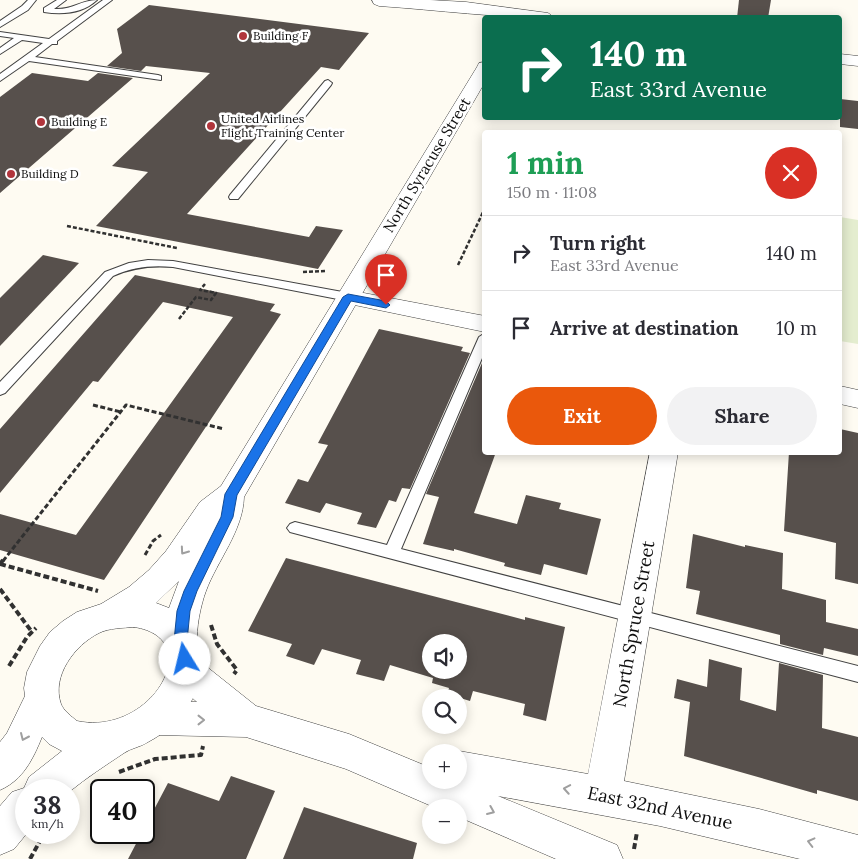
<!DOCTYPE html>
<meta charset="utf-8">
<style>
body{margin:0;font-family:Lora,serif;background:#f2f2f3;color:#2b2b33;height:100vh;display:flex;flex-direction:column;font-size:19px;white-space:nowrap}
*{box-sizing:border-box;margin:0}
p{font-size:16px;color:#7c7c81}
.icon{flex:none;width:28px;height:28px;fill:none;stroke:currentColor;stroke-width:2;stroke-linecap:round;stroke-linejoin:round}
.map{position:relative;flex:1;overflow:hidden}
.sheet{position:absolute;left:482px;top:130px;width:360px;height:325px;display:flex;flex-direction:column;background:#fff;border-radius:5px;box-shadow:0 2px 12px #0003}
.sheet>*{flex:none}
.banner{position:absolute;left:482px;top:15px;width:360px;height:105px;border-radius:5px;box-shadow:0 2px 12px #0003;background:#0b6e4f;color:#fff;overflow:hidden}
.tools{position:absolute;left:422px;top:634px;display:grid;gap:10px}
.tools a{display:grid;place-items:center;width:45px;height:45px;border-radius:50%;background:#fff;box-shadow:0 2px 12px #0003;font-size:25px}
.speed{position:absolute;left:15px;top:779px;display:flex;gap:10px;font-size:25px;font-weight:700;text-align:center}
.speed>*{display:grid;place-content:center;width:65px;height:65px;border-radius:50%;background:#fff;box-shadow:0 2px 12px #0003;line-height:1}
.speed small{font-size:12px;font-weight:400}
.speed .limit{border:2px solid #111;border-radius:8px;background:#fff;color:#111}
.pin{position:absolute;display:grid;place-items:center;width:42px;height:42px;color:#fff;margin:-51px -21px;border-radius:50% 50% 50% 0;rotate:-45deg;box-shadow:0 0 5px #0007}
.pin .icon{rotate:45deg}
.me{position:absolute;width:55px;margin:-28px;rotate:351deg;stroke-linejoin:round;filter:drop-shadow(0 0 4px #0008)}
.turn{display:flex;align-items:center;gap:18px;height:105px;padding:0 25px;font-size:22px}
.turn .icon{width:65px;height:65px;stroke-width:2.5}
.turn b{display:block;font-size:35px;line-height:42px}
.round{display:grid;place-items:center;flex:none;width:52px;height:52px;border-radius:26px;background:#f2f2f3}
.overview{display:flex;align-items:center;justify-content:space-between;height:85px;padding:0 25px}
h1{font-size:30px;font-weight:700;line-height:38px;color:#1e9e55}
.cta{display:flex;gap:10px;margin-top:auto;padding:10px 25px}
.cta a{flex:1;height:58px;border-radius:30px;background:#ea580c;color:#fff;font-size:20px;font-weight:700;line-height:58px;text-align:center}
.cta a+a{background:#f2f2f3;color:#2b2b33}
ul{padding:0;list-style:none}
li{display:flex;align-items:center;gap:15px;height:75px;padding:0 25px;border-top:1px solid #e1e1e2}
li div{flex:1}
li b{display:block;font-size:19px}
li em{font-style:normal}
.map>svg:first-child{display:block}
.pitch{fill:#e4edcf}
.building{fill:#57504c;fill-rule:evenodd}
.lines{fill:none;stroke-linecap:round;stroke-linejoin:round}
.service-casing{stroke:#424242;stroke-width:2}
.minor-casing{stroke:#424242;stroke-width:1}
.tertiary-casing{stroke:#424242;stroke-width:1}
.path-far2{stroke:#313131;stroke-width:2.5;stroke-dasharray:4 2;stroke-linecap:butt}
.path-far1{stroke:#313131;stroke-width:3;stroke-dasharray:5 2.5;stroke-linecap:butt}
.path{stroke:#313131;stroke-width:4;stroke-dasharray:6 3;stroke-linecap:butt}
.service{fill:#fff;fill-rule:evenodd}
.minor{fill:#fff;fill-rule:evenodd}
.tertiary{fill:#fff;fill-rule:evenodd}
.oneway{stroke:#9f9f9f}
.route{fill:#1a73e8;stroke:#114b97}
.poi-dot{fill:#b1353c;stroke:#fff;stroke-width:2}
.labels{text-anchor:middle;stroke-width:5;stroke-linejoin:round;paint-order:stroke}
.far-poi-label{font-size:12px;fill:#0f0f0f;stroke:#fff;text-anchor:start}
.street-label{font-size:15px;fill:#0f0f0f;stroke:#fff}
.near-street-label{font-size:18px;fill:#0f0f0f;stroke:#fff}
</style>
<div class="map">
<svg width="858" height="859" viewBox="0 0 858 859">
<rect width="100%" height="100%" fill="#fefbf2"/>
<polygon class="pitch" points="840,217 858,220 858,344 840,341"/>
<g class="building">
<polygon points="739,0 771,0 768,18 737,18"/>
<polygon points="149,5 369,33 339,70 321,67 187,214 309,237 316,226 343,230 318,269 96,226 148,172 112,166 210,73 146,66 141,71 107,66 122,53 117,29"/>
<polygon points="32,73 88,81 98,73 133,78 0,193 0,97"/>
<polygon points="840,99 858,101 858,129 840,127"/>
<polygon points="43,255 79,263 0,346 0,298"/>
<polygon points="135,275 275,304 270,311 281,314 104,580 0,550 0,514 76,535 233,317 163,302 98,382 93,381 0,493 0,429"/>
<polygon points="379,329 463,347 461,351 470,353 410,489 402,488 396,502 389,500 376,528 357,524 362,513 326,503 320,513 285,503 298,479 308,482 328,445 318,443"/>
<polygon points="485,356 485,452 496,452 474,513 517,524 526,495 561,503 559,509 601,519 587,575 544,564 541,575 504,566 505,563 454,549 454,551 423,544 439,497 426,494"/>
<polygon points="840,429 858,433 858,584 835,579 836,543 784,531 789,452 840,452"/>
<polygon points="693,534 745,547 745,545 783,553 782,589 826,600 826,622 858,629 858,656 824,648 823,655 780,644 780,635 696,614 700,591 686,588"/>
<path d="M286,558L525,620V617L565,627L546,721L523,715L525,704L473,691L470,701L447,694L449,688L432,683L433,678L390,665L384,681L356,674L361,660L322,649L314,665L286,656L292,644L248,631ZM431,642H459V670H431Z"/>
<polygon points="709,659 742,668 740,700 776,711 779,663 823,675 822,728 858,737 858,801 817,790 817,794 684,756 690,702 674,698 677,679 707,687"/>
<polygon points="231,776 275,791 246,859 128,859 168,783 219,801"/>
<polygon points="304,807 417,843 413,859 283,859"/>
</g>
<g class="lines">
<defs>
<g id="service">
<polygon points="28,0 36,0 28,10 0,27 0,21 22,6"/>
<path d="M57,0H66L54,9C73,10 81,0 97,0C83,13 63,15 44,12V8Z"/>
<polygon points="103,0 112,0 57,41 57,44 52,44 35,57 158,75 161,76 161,80 29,61 0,81 0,74 43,43 22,40 0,54 0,48 14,38 0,36 0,32 49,39"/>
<polygon points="328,80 332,83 331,85 238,199 230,199 229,197 230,195 325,81"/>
<path d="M148,260L173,261L348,293L354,297L348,301L173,267C151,265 133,267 113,276L5,393L0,395V382L105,272L129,263Z"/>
<polygon points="485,333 485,351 401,549 858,666 858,682 290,532 287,528 290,524 295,522 387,545 479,337"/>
</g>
<g id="minor">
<polygon points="348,290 485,316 485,332 340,302 336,297 340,292"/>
<polygon points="840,386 858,390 858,408 840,404"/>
<polygon points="650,452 678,452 624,781 759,809 858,835 858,859 800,859 660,826 498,796 617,845 623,859 556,859 459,817 459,808 436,808 346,769 246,737 156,735 143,730 138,718 143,706 156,701 197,702 173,681 168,670 173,659 185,654 197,659 256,706 349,734 431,768 431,780 459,780 459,752 456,752 459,751 588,774"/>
</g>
<g id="tertiary">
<path d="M372,0H430L466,2L548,13L555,18C497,18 438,10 379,6L374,4Z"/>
<polygon points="840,54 858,56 858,66 840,64"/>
<path d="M485,62V82L244,497C243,531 217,561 206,591C201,604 195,631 198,643C199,653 205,662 202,673C196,703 175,728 148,742C141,747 131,748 124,753C106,765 86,778 69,792V790H26V832H28L14,849L0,855V806L12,792L24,788L29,777L62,751L49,744L42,737C33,759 23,780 0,790V742L7,733L25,696L24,688L27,672L40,646L50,632L63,621L77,612L101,604L129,587L149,570L166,551L200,502L221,486L477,67L479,63ZM179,581L169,608L156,603ZM134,627C209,638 151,737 77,721C72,717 63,710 61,704C51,676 75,645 99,633C109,628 123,628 134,627Z"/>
</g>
</defs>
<use href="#service" class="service-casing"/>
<use href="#minor" class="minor-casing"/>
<use href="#tertiary" class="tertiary-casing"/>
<g class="path-far2">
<polyline points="67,226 177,248"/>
<polyline points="458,265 485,208"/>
<polyline points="303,272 325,271"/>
<polyline points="179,319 196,297 211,300 216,293 200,290 205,284"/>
</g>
<g class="path-far1">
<polyline points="93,405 121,412"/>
<polyline points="145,555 153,541 161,535"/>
<polyline points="3,561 126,405 224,429"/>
</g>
<g class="path">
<polyline points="0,564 3,560"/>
<polyline points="0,564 98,591"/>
<polyline points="0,589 32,632"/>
<polyline points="211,625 217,644 237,670 234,674"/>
<polyline points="9,666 27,637 36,628"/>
<polyline points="119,772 155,759 201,755 203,746"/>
<polyline points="634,849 637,832"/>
<polyline points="30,859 45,832"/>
</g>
<use href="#service" class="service"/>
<use href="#minor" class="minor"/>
<use href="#tertiary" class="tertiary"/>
</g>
<defs><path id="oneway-chevron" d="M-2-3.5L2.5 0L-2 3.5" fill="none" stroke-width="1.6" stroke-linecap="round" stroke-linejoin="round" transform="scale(1.25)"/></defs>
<g class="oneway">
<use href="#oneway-chevron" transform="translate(184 551) rotate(125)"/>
<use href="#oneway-chevron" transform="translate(201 720)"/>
<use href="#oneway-chevron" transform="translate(24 737) rotate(114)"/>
<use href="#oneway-chevron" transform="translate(567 789) rotate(-170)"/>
<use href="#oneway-chevron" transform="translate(491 811) rotate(23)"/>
<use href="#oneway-chevron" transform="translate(811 842) rotate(-166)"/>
</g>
<polygon class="route" points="348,294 386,301 390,305 386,308 351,301 237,495 233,517 197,591 190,611 187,641 192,659 190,664 185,666 180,664 174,641 177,611 184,591 221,517 225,494 343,297"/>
<g class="poi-dot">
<circle cx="243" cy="36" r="5"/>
<circle cx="41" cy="122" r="5"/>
<circle cx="211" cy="126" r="5"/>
<circle cx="11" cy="174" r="5"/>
</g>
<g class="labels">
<g class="far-poi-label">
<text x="253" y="40">Building F</text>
<text x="221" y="123">United Airlines<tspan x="221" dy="14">Flight Training Center</tspan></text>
<text x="51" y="126">Building E</text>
<text x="21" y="178">Building D</text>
</g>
<g class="street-label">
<text transform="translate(427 165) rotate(-59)" y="5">North Syracuse Street</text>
</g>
<g class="near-street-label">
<text transform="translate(634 624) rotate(-80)" y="6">North Spruce Street</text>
<text transform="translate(660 808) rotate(12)" y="6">East 32nd Avenue</text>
</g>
</g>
</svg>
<div class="tools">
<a><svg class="icon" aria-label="sound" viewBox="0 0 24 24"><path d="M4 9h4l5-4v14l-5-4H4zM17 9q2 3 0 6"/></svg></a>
<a><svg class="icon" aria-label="search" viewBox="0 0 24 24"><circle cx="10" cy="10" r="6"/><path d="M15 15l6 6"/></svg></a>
<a>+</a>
<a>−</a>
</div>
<div class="speed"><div>38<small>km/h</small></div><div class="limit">40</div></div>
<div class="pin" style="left:386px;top:305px;background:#d93025"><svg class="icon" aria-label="arrive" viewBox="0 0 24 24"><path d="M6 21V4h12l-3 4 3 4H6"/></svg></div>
<svg class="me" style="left:185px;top:659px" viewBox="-20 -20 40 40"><circle r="19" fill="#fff"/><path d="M0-13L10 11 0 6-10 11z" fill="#1a73e8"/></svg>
<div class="banner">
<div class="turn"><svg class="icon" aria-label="right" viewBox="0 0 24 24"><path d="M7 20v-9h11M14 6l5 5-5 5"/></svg><div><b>140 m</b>East 33rd Avenue</div></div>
</div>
<section class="sheet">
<div class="overview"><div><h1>1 min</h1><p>150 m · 11:08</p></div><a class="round" style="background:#d93025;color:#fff"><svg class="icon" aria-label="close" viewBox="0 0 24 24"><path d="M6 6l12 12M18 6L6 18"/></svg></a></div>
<ul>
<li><svg class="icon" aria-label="right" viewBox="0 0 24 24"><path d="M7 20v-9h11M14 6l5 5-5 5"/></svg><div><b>Turn right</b><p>East 33rd Avenue</p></div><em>140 m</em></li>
<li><svg class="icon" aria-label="arrive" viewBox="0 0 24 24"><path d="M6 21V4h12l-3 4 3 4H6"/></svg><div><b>Arrive at destination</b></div><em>10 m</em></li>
</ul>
<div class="cta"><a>Exit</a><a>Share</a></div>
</section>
</div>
